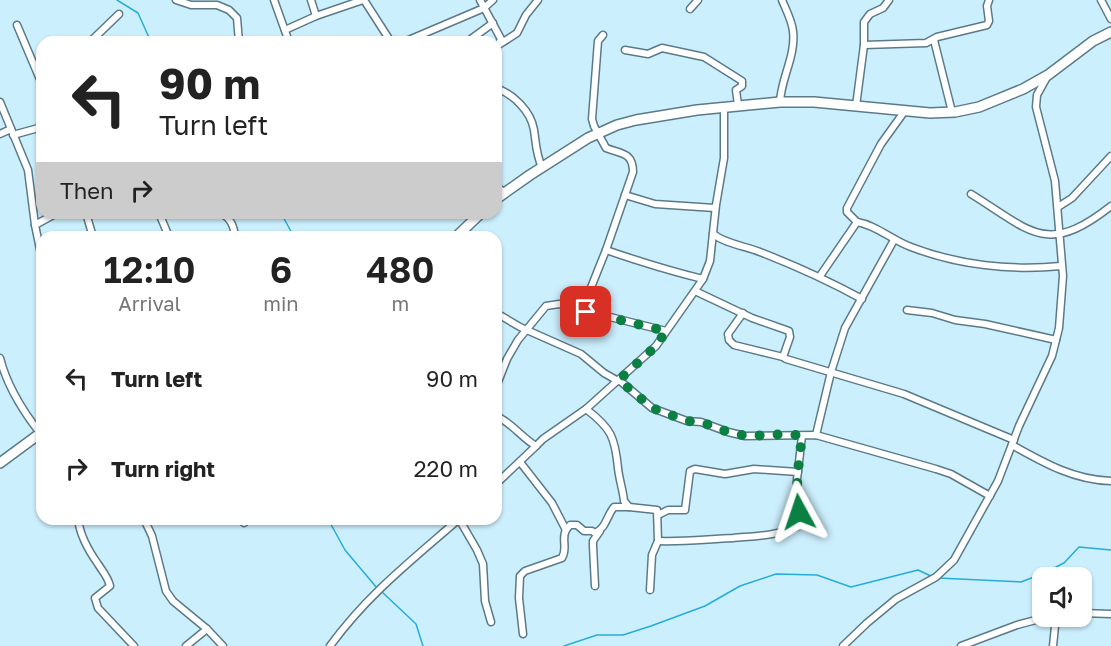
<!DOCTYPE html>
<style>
body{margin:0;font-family:"Golos Text",sans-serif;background:#f6f6f6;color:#222;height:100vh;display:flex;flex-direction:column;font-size:22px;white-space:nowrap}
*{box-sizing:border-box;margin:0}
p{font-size:20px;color:#767676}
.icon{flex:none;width:33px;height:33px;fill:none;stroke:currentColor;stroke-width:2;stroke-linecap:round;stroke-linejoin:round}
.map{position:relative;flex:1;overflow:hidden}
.panel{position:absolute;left:36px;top:231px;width:466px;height:294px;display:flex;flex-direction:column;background:#fff;border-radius:18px;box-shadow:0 2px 4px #0004}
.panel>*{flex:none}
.hud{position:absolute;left:36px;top:36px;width:466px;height:183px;border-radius:18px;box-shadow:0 2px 4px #0004;background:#fff;color:#222;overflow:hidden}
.fabs{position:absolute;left:1032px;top:567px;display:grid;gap:12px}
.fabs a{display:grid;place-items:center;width:60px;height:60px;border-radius:12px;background:#fff;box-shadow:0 2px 4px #0004;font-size:30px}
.pin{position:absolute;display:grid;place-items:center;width:51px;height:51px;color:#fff;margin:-26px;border-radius:12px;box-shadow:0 3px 9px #0006}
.me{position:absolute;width:66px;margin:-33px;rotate:355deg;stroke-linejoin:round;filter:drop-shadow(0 0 4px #0008)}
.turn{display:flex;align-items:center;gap:21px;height:126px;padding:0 24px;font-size:27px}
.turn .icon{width:78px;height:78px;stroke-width:2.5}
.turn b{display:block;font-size:42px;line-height:51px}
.then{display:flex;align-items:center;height:57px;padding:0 24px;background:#0003;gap:12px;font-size:22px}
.eta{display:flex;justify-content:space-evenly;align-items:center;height:102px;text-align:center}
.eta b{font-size:36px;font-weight:600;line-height:42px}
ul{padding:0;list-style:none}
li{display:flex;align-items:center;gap:18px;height:90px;padding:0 24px}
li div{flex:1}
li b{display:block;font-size:22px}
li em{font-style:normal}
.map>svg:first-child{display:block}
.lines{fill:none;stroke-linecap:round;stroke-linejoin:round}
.stream{stroke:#25add9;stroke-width:1.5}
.street-casing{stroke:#5b7a88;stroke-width:9}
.secondary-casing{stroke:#5b7a88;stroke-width:12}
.street{stroke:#fff;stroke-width:6}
.secondary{stroke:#fff;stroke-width:9}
.route{stroke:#0b8043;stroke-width:10;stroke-dasharray:0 18}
</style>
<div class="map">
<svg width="1111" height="646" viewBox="0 0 1111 646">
<rect width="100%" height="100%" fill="#cceffe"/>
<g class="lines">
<g class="stream">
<polyline points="117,0 138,13 151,42"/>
<polyline points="281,213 294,237"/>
<polyline points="328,519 345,550 377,588"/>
<polyline points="938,578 1021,582 1042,574 1064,563 1079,547 1111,550"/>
<polyline points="381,591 416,624 423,646"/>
<polyline points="564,646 597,635 623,635 651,626 705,606 740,586 776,574 817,575 851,587 918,570 933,577"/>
</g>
<defs>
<g id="street">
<polyline points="176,0 191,5 217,5 229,10 237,18 239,42"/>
<polyline points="274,0 289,42"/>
<polyline points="311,0 316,16"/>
<polyline points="364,0 391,42"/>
<polyline points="480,0 501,39 496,49"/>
<polyline points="1101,0 1111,19"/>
<polyline points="690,9 698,0"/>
<polyline points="17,25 42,84"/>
<polyline points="285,30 316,16 363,0"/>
<path d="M603,35L598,41L592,119L594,126L606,148C621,154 633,152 633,172L606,250L582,310L666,331"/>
<polyline points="934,40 952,112"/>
<polyline points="90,42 119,14"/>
<polyline points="404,42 484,8 493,0"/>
<polyline points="467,42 493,23"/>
<polyline points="500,44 517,33 526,15 538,0"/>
<polyline points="864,45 926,43 937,37 987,25 989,21 987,6 989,0"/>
<polyline points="625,50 648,54 662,48 704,57 742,81 742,86 736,90 738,105"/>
<path d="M496,88C513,94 531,111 534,130C536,143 536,155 542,167"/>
<polyline points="0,102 28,170 35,225"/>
<path d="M780,102C781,78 796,56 793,31C792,21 786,10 782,0"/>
<polyline points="856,106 864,45 864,22 870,14 883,8 889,0"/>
<polyline points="0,134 11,129"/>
<polyline points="13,135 42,127"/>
<polyline points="496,187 505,192"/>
<path d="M971,194C1031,231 1046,257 1111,206"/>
<polyline points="625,195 655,204 715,208"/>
<polyline points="1058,207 1072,198 1111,156"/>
<polyline points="86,213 93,237"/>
<polyline points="159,213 169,237"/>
<path d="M221,213C231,219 234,226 235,237"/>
<polyline points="857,222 847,212 847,208 881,144 904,112"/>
<path d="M713,234C726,244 745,246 760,252C796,266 829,281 862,299"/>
<path d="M606,250C638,261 670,271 703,279"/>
<polyline points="42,259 35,225 55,214 87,214"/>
<path d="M820,276L857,222C876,225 892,240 911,247C958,265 1011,271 1061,266"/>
<polyline points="695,291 752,318 789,331 790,337 783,357 786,359 904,394 1014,440"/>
<polyline points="907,310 932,313 955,320 985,324 1056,340"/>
<polyline points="743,313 728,334 729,340 734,345 783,357"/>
<polyline points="496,317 498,314 520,327 581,354 604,373 618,381"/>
<path d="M0,358C7,386 22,410 40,433"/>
<polyline points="619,380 652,408 687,421 701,422 728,432 745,436 816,435 936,469 951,474 990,496"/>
<polyline points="496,387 507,359 518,340 546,306 559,304 584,306"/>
<path d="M586,409C611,428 615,437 618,468C619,479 623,490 624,501L629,507L657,510L658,541L652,555L650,590"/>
<path d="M496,416C511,422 522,438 536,446L543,439L586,409L656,346L703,279L710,261L716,205L724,158V107"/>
<polyline points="816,435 831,372 845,328 894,240"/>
<path d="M1012,445C1044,463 1074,480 1111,481"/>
<path d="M520,462L552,503L566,530C561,539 568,548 562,558L525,571L520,576L519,598L523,634"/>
<polyline points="496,484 536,446"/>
<polyline points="658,515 668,510 685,510 690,471 695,469 725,474 754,469 798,472"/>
<path d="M78,519C80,536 88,550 98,564C103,572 108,577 110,586L95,598L98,608L134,646"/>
<polyline points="144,519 152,536 166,591 173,601 207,629 223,646"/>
<polyline points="243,519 244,523"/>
<polyline points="459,519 477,550 483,564 485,601 491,622"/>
<path d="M566,530L570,525H577L584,531H592L595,533C607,527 606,517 614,507H629"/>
<path d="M658,541C683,542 708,539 733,538C754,536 778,536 798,526L799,512L797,479L802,436"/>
<polyline points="595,586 593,546 593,541 600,531"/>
<polyline points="1082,613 1111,614"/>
<polyline points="186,646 207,629"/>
<path d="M330,646C368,594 411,561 459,519"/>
<polyline points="843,646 867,623 896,599 936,577 954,560 998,481 1019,426 1052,356 1059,328 1063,276 1055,181 1036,107 1037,95 1047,77"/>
<polyline points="961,646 1017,625 1051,616"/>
<polyline points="1053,646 1056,616"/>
</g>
<g id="secondary">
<polyline points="496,199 530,175 588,138 617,125 636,120 697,110 780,102 814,102 930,113 955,112 979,107 1023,89 1048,75 1093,41 1111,32"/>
<polyline points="456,237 481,213"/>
<polyline points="0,463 42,432"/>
</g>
</defs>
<use href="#street" class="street-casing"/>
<use href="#secondary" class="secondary-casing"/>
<use href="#street" class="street"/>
<use href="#secondary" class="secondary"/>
</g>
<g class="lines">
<polyline class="route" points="586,312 666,331 656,346 619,380 652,408 687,421 701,422 728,432 746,436 790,434 802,436 797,479 799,512"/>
</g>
</svg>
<div class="fabs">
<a><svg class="icon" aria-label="sound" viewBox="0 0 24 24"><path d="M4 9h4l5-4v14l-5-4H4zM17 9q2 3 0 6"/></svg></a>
</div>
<div class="pin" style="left:586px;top:312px;background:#d93025"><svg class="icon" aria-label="arrive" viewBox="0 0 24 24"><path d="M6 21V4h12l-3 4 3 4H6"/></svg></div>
<svg class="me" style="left:799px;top:512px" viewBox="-20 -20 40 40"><path d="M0-17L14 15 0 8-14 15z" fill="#0b8043" stroke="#fff" stroke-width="4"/></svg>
<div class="hud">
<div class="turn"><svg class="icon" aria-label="left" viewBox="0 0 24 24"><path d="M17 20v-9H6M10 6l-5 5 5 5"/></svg><div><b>90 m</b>Turn left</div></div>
<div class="then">Then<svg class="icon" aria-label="right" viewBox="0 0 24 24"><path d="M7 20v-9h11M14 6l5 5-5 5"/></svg></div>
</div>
<section class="panel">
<div class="eta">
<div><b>12:10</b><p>Arrival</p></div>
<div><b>6</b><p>min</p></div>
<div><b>480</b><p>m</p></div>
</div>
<ul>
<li><svg class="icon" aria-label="left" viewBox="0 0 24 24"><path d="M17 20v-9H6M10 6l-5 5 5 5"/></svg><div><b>Turn left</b></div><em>90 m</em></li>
<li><svg class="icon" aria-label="right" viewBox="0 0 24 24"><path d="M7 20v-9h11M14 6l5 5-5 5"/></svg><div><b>Turn right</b></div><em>220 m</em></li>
</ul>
</section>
</div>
